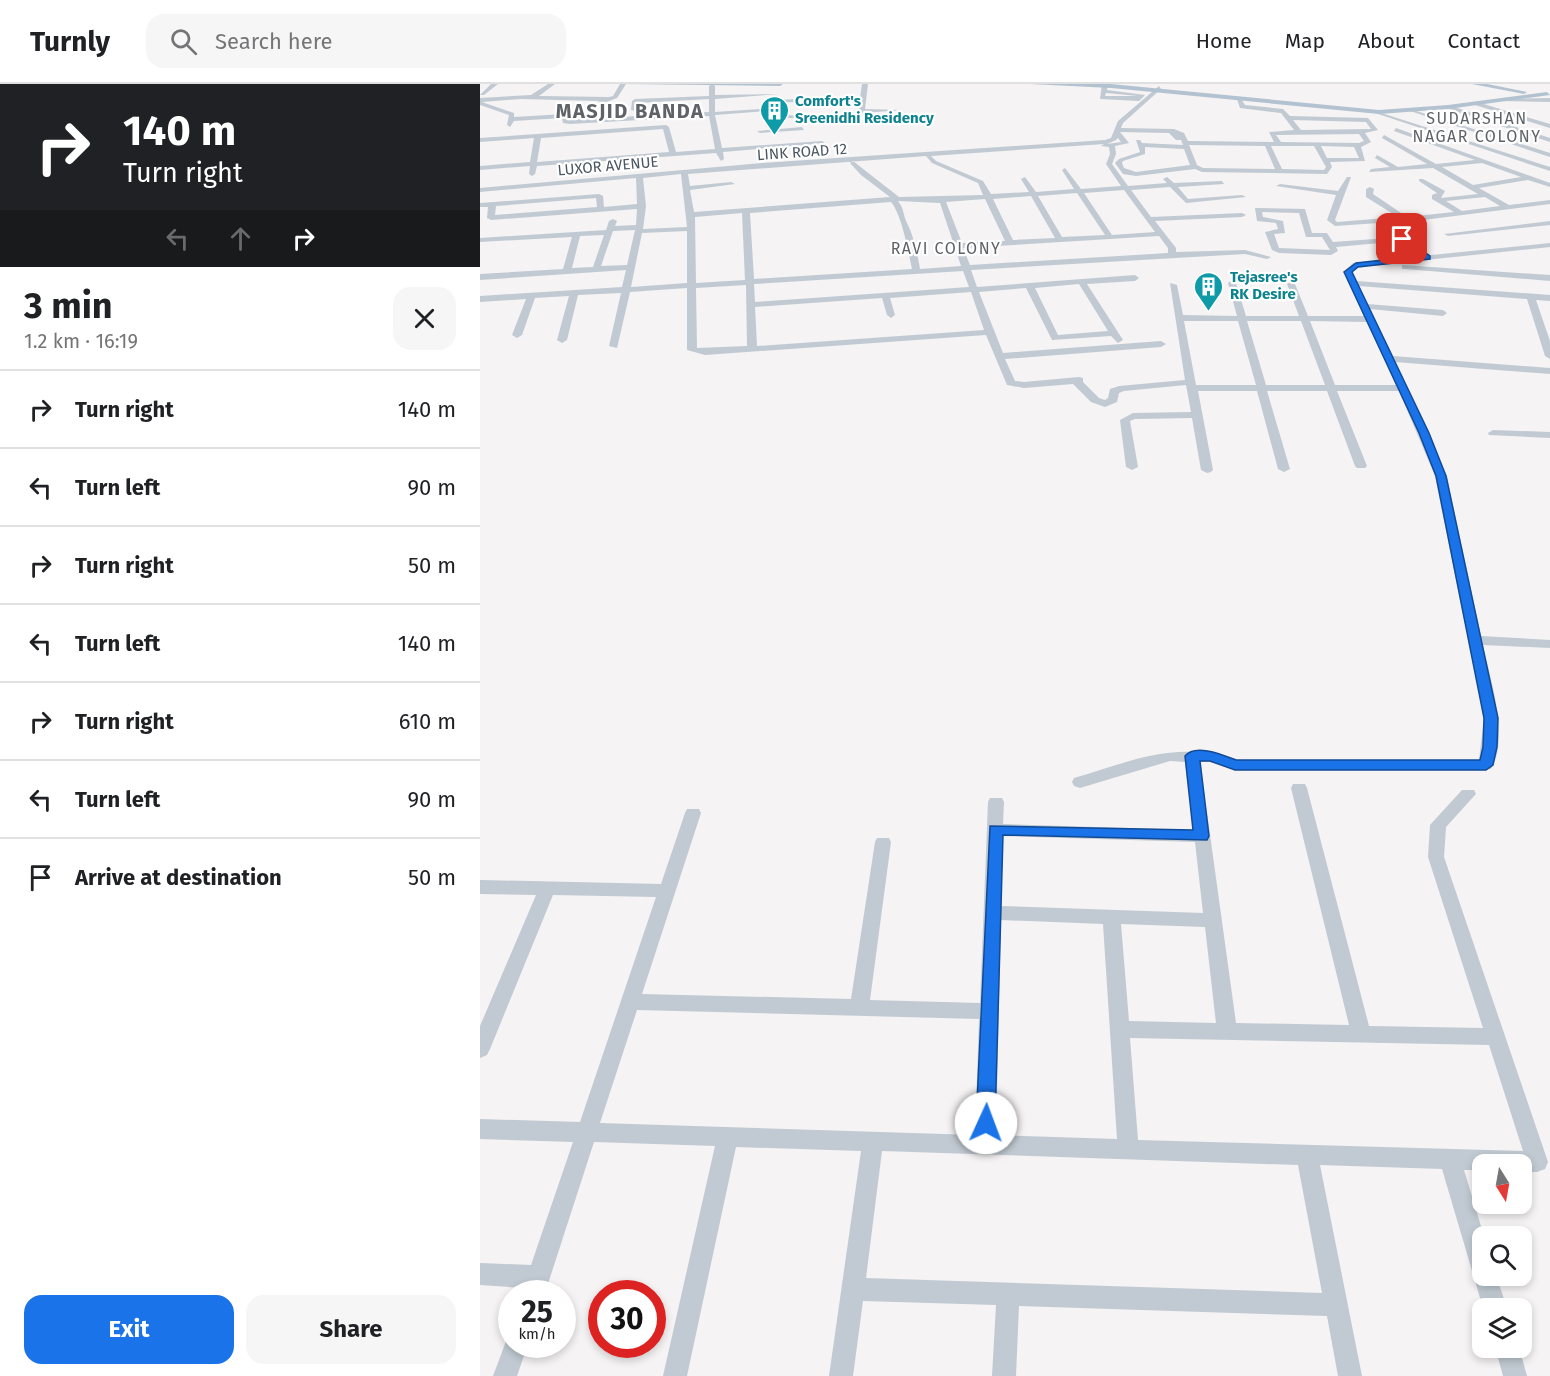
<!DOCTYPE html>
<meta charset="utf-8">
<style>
body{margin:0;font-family:"Fira Sans",sans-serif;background:#f6f6f6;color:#202124;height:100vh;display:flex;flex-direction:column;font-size:22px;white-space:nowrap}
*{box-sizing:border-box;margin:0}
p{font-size:20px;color:#757577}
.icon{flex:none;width:33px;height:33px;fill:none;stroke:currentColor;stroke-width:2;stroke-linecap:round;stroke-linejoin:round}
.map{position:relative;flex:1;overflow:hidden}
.sheet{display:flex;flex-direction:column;background:#fff;width:480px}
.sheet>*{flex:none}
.banner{background:#202124;color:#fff;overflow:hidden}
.needle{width:39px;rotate:169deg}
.fabs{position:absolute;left:992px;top:1070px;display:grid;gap:12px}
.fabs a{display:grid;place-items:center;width:60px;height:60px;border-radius:12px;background:#fff;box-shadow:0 3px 9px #0003;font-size:30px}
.speed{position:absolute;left:18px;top:1196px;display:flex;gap:12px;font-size:30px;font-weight:700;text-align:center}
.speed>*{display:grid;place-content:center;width:78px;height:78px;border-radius:50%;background:#fff;box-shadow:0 3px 9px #0003;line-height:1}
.speed small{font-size:15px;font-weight:400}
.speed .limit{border:9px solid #d22;background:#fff;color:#111}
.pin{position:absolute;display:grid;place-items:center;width:51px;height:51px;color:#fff;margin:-26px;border-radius:12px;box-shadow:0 3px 9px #0006}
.me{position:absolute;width:66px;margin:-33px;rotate:2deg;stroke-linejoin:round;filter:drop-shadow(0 0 4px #0008)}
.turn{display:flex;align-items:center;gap:21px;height:126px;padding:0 24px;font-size:27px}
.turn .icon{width:78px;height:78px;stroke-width:2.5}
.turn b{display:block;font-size:42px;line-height:51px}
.lanes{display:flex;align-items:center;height:57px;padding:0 24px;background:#0003;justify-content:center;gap:30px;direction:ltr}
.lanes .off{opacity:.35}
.round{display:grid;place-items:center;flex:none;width:63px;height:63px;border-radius:18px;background:#f6f6f6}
.head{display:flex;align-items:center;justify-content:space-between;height:102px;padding:0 24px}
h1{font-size:36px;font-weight:700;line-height:45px}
.cta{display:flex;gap:12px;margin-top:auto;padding:12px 24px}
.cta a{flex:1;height:69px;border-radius:18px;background:#1a73e8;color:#fff;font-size:24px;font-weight:700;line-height:69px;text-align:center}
.cta a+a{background:#f6f6f6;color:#202124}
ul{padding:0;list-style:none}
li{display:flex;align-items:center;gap:18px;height:78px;padding:0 24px;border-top:2px solid #e0e0e0}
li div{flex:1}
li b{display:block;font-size:22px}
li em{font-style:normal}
header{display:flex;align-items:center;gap:36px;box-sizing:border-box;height:84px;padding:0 30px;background:#fff;border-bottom:2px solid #e0e0e0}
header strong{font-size:28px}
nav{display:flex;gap:33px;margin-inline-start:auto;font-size:21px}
.search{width:420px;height:54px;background:#f6f6f6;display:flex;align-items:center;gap:15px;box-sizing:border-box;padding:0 21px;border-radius:18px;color:#757577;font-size:22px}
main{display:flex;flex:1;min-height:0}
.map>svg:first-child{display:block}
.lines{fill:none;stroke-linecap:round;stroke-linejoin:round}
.minor{fill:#c1cad2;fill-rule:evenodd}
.major{fill:#b3c2d1;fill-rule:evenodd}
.route{fill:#1a73e8;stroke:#114b97;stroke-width:1.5}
.labels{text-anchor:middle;stroke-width:4.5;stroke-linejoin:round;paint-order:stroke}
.far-culture-label{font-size:15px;font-weight:bold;fill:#0d838f;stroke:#fff;text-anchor:start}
.far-street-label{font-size:15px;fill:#4a5661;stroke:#fff}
.far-neighbourhood-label{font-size:16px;letter-spacing:1.5px;fill:#5f6368;stroke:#fff}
.far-district-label{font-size:20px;font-weight:bold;letter-spacing:1.5px;fill:#5f6368;stroke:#fff}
</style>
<header>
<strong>Turnly</strong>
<div class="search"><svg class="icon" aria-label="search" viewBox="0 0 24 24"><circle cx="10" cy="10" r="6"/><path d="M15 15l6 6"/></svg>Search here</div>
<nav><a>Home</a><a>Map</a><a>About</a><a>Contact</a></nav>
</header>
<main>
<section class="sheet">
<div class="banner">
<div class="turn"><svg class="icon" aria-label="right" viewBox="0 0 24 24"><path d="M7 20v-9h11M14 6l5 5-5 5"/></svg><div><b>140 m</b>Turn right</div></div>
<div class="lanes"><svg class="icon off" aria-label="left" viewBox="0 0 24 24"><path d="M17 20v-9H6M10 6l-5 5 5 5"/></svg><svg class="icon off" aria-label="ahead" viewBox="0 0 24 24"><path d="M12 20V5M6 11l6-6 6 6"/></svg><svg class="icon" aria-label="right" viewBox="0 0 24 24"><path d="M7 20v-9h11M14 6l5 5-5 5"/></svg></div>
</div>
<div class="head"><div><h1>3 min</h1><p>1.2 km · 16:19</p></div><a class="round"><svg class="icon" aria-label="close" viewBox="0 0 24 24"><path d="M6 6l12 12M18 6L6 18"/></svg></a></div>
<ul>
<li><svg class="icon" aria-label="right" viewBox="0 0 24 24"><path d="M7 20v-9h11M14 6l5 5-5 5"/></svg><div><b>Turn right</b></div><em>140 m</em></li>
<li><svg class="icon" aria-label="left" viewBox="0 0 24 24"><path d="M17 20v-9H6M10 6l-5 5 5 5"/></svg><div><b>Turn left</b></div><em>90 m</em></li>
<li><svg class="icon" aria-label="right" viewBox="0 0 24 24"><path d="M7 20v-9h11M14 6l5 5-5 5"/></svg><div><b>Turn right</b></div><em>50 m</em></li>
<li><svg class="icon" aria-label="left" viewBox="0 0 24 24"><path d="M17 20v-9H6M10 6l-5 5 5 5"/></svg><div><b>Turn left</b></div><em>140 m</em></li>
<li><svg class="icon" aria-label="right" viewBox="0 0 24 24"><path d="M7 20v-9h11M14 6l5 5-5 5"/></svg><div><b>Turn right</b></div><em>610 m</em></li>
<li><svg class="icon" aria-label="left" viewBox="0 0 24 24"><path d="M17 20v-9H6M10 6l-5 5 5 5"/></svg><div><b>Turn left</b></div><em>90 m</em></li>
<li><svg class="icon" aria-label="arrive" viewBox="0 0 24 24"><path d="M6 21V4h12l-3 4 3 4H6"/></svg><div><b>Arrive at destination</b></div><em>50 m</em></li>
</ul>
<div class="cta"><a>Exit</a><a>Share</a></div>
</section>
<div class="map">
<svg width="1070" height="1292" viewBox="0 0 1070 1292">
<rect width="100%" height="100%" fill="#f5f3f3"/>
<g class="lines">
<g class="minor">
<polygon points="11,0 18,0 4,11 0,11"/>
<path d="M68,0H75L59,12L129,13L133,12L140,0H146L137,14L121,20L118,18L120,17L41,15L2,18L34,29V33L85,30L88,36L229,28V15L158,19L156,27L151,26L152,17L155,15L229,12V2L232,0L235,2V11L299,10L235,15V28L297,24L300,26L235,31L242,64L342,57L345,59L243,68L244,75L241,77L236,69L57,82L55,90L52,92L49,90L50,82L0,86V82L50,78L54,54L0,58V54L186,41L189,43L196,68L235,65L229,32L90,40L83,39L82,34L34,37L30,43L27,41L29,31L0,21V14L51,11ZM183,45L189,68L57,78L61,54Z"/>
<polygon points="382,0 388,0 385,25 423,26 382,29 379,27 380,18 329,17 380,14"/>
<path d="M622,0H628L627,6L665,11L659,17L620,15ZM626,9L658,12H625Z"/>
<path d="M679,2L681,5L643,39L641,44L694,45L704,49L708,57L794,58L789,48L814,46L801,29L760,24L757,15L760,13L765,21L803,25L810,32L888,34L898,46L885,49L891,58L881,63L885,77L850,78L852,83L847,90L722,88L715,85L656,92L643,90L635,79L639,75L660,68L656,56H660L662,59L703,61L701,56H696L689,49L640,48L649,59L635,62L636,70L632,80L648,102L687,99L683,95L687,93L694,99L742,97L744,100L698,103L708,115L762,111L766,113L706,119L690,103L651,106L671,133L762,129L766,131L762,133L675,137L696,164V168L765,166L791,173L787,175L765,170L491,186L497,203L655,191L659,194L655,197L607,200L643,256L638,259L631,252L572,256L546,204L499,208L523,269L681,257L686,260L681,263L525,275L535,297L544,298L599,293L603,294V298L619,314L625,316L628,314L630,305L639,302L705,296L690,199L697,201L703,231L757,232L748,199L752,196L756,199L766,232H819L807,200L811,197L815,200L828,232H884L864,188L873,179L1070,159V163L878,183L872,188L876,197L1070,211V217L1056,216L1070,257V275L1065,272L1047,215L879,202L887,220L963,226L967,229L963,232L890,225L913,272L1070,284V290L915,278L967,392L1001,552L1070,556V564L1003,561C1010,595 1030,653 1011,685L755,686L730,678H720L756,939L869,941L811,704L813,700H825L827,704L889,942L1003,944L948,773L950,741L982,706H994L996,710L966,743L964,773L1068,1078L1065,1085L1057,1088H1041V1080H1002V1086H984L1004,1152H1002V1191H1016L1027,1224H1003L962,1085L840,1081L882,1292H858L847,1232L539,1222L536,1292H512L516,1221L383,1217L373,1292H349L381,1067L256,1063L207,1292H183L235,1062L114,1058L65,1209H41L43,1204L0,1201V1179L51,1181L93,1058L0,1055V1035L100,1038L176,813L73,811L10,965L7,971L0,974V942L56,811L0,810V796L181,800L205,729L207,725H219L221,729L162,910L371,915L395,758L397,754H409L411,758L390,916L500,919L508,718L510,714H522L524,718L523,740L713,746L705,678L690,677L600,704L594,702L592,698L594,694C652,677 696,656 756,676H999L1004,634L955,392L919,307H857L887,382L885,384H877L875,382L847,307H787L810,385L804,388L798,385L777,307H718L733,386L731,388L727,389L721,386L712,334L655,335L650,337L658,383L652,386L646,383L640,336L653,329L711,328L706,301L644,307L639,309L637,318L625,323L611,318L593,300L544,304L527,301L506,251L225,271L207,266V204L150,208L137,264L129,262L141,209L98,211L87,256L82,259L77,256L89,212L55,214L42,251L37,254L32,251L46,215L0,218V212L142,203L146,186L0,196V190L83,185L92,153L0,158V154L126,146L129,137L133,135L137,137L135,142L156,141L157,125L11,136L7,134L8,123H0V119L119,110L123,112L124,123L157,120L156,94L0,108V104L282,79L625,56L631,54L638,37ZM813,36L886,38L891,45L821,46ZM879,50L884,57L879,59L801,58L796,51ZM638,54L641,58L627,60L636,56ZM624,60L621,62L629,63L630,70L626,80L641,102L601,105L585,84L582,86L594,105L556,108L545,93L541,95L549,108L511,110L503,97L456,77L451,72ZM709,61L785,62L795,85L723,84L717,81ZM791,62H834L846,83L844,86L802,85ZM841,62L874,63L879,74H847ZM665,63L704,65L710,81L656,88L644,84L642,79L643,77L665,70ZM446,72L452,79L498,99L503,111L419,113L373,77L370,79L381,91L410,113L214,128L210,106L255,100L251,98L210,102L208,90ZM201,90L207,143L163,145L166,122L163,94ZM644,106L675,148L632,151L604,109ZM597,109L625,151L582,153L558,112ZM551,112L575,154L533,156L513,115ZM116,114L117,123L15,131L16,122ZM505,115L525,157L482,159L466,118ZM418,117L460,119L481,182L440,185C437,168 434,153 427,139C423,131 424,124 418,117ZM411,118C422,131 428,167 432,185L274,195L270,129ZM262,129L265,196L216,199L215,133ZM155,146L147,181L121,182L133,147ZM207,147V199L151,203L162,149ZM124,151L113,183L92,184L100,152ZM679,152L688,164V169L490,181L483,164ZM483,187L489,203L275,218L274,200ZM599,200L628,247L578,251L555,204ZM266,201L267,262L217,264L216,204ZM491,208L504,246L277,262L275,223L402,214L407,231L411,234L415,231L410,214ZM704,237H758L776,301H716ZM767,237H821L845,301H786ZM830,237L887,238L916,301H855ZM523,752L715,758L723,829L521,822ZM521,836L623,840L637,1055L516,1051ZM641,840L725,843L736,939L649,937ZM157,926L499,935L495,1051L120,1039ZM650,954L1009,961L1043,1067L658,1056ZM402,1067L818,1081L842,1209L386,1194Z"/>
<polygon points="1070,14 1070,18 1018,17 1021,15"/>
<polygon points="315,15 317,18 282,19 285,17"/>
<polygon points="997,18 1070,40 1070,44 995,21"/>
<polygon points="968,21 1070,54 1070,58 966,24"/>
<polygon points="930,25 1070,69 1070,73 930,27"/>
<polygon points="892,26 1070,83 1070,87 892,28"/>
<polygon points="294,31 346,32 349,34 292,34"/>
<polygon points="322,43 324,46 280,49 277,47"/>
<path d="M916,44L1070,99V103L1048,96L999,104L1029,121L1070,116V120L943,136L855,142L847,136L856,111L796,102L800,100L858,107L867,93H871L855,136L857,138L918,133L886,113V105L890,103L894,105L893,110L927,133L974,128L952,115V111L957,109L939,97V95H943L965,107L961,114L998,110L953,84L889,88L891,85L910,83L895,74L897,71L918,83L947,80L902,54L904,51L956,80L995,76L914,47ZM1002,79L1041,93L993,101L962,83ZM1005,113L1020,122L982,127L966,117Z"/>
<path d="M775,124L825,125L832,149H847L853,158L922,153L926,155L922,157L856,163L858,167L851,171L799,169L792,166L785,148L798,145L796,139L777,137ZM782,128L819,129L826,153H842L850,166L799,164L794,150L805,149L803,137L783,133Z"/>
<polygon points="1070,137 1070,141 968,152 964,150"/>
<polygon points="922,181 1070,191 1070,197 925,185 922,185"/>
<polygon points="1013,346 1070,348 1070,354 1009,351 1008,349"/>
<polygon points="32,1250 32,1260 48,1260 37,1292 13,1292 28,1252"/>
<polygon points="1015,1263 1039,1263 1047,1292 1023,1292"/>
</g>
<g class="major">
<polygon points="145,0 303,0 300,2"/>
<polygon points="550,0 631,0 899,26 968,21 1067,8 1070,11 968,25 899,30 631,4"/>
<polygon points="992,0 1007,0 1047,8 1044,10"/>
</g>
</g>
<path class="route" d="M922,153L950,172V175L878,183L872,188L949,349L966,392L1018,634L1017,663L1013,681L1006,686H755L730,677H720L729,752L727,756L523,751L515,1039L512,1045L506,1047L499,1045L496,1039L510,742L713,746L705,672C715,659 743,671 756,676H1000L1003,663L1004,634L956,392L939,349L864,188L876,179L940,172L919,157Z"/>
<defs>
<symbol id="building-pin" viewBox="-11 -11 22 30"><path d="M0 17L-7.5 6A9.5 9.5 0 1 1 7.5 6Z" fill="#0f9aa8" stroke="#fff"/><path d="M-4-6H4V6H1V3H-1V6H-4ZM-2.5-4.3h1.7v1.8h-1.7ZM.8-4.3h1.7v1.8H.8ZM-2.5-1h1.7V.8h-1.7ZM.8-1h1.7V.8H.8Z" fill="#fff"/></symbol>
</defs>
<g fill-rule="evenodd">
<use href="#building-pin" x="278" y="10" width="33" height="45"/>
<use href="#building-pin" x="712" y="186" width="33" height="45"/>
</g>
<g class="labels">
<g class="far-culture-label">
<text x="315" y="22">Comfort's<tspan x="315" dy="17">Sreenidhi Residency</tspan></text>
<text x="750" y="198">Tejasree's<tspan x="750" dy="17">RK Desire</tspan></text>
</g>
<g class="far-street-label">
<text transform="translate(322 68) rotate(-4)" y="5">LINK ROAD 12</text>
<text transform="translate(128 82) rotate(-5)" y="5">LUXOR AVENUE</text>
</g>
<g class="far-neighbourhood-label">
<text x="997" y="40">SUDARSHAN<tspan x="997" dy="18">NAGAR COLONY</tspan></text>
<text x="466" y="170">RAVI COLONY</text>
</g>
<g class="far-district-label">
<text x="150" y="34">MASJID BANDA</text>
</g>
</g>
</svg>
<div class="fabs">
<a><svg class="needle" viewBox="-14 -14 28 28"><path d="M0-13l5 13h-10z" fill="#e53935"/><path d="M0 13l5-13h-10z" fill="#757577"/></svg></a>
<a><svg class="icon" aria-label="search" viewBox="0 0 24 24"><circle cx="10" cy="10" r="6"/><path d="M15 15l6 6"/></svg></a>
<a><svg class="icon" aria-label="layers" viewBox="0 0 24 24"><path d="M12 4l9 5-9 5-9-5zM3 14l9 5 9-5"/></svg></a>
</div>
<div class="speed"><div>25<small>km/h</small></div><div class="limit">30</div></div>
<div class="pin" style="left:922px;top:155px;background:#d93025"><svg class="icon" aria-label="arrive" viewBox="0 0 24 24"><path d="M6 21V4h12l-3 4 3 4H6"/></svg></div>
<svg class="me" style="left:506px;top:1039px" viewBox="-20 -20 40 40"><circle r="19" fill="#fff"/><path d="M0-13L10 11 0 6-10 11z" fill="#1a73e8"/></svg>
</div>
</main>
